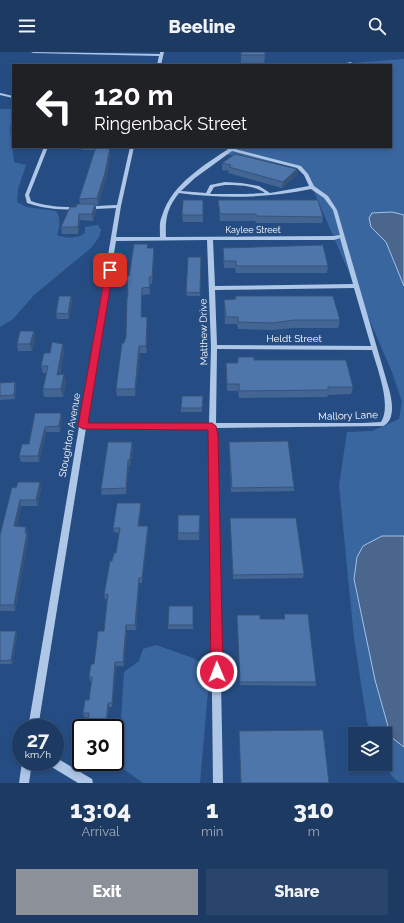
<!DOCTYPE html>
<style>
body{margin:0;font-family:Raleway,sans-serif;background:#29456b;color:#f1f3f6;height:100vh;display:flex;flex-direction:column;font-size:15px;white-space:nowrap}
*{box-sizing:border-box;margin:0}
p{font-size:13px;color:#a0adbe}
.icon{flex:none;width:22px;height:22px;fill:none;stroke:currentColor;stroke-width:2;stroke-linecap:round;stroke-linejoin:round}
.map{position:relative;height:731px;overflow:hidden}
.details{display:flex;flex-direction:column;background:#1c3a62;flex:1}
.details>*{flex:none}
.banner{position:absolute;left:12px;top:12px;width:380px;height:84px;border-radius:0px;box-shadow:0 2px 6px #0003,0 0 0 1px #3a5477;background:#202124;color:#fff;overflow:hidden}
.controls{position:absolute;left:348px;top:675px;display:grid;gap:8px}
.controls a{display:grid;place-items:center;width:44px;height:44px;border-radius:0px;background:#1c3a62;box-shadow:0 2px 6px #0003,0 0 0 1px #3a5477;font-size:20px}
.speed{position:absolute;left:12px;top:667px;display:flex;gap:8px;font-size:20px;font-weight:700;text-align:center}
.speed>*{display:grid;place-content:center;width:52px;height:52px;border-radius:50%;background:#1c3a62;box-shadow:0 2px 6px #0003,0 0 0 1px #3a5477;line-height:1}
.speed small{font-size:10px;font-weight:400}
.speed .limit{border:2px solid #111;border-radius:6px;background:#fff;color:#111}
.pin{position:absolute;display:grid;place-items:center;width:34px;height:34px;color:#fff;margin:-17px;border-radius:8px;box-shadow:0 2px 6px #0006}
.me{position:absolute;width:44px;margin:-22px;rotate:359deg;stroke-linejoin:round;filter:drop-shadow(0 0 3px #0008)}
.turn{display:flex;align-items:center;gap:14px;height:84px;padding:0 16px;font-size:18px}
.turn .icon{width:52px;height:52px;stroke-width:2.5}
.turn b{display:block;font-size:28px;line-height:34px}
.eta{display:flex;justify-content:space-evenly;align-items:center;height:68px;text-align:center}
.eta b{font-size:24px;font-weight:800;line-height:28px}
.primary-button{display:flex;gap:8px;margin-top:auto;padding:8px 16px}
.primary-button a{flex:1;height:46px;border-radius:0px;background:#8c9099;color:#fff;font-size:16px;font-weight:800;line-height:46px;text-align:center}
.primary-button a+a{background:#29456b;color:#f1f3f6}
header{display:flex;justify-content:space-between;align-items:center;height:52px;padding:0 16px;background:#1c3a62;font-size:18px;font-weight:800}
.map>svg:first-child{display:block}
.green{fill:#3a66a0}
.water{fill:#4a668d;stroke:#a3c2e8}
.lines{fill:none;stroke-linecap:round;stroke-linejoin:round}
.minor{fill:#aec7e7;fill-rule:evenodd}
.wall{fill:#436593}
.shaded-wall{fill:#375378}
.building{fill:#4e76ab;stroke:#375378}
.route{fill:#e11d48;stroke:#92132f}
.labels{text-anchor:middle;stroke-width:3.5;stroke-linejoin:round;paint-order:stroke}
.far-street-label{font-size:9px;fill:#fff;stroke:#264d83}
.street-label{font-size:10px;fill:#fff;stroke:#264d83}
</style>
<header><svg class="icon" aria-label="menu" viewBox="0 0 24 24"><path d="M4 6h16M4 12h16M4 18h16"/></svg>Beeline<svg class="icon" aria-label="search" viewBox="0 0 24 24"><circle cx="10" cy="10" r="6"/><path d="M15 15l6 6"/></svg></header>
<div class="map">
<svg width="404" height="731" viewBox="0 0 404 731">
<rect width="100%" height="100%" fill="#264d83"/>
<g class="green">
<path d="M404,7V731C383,728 385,698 385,682H373L367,670L354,586L339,433L347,380L372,379L399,367L402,350L392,320L312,135L299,115L224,102L234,95H391V13H349L352,11Z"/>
<path d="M0,57H13L10,78L14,110L26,113L18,137L17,150L26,155L56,159C61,166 60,175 57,183C65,187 79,186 85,181V175L98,173L101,178L99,185L91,196L34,243L13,267L0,275Z"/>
<polygon points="156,593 193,606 205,614 208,638 200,731 143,731 118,713 124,620 139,609 143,597"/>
</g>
<g class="water">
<polygon points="392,160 404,163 404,234 386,190 371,175 369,166 372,161"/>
<polygon points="382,484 404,484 404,695 391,685 375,628 354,527 357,505 363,494"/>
</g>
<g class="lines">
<g class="minor">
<polygon points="31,0 160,2 160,0 164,0 161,13 157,13 159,4 33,1"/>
<polygon points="351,10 352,12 341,13 342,12"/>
<polygon points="0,41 13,44 13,46 0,43"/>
<path d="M44,95H48L29,143L31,149C59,159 88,154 117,153L130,95H134L121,154L116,185H160C160,178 159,170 162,164C172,131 205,113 231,95H236L235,97L301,114L308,122L314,134L328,144L337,158L389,337C392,348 396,368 383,374L216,376L223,731H213L209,376H86L38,676H28L116,156C86,157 56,161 27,151L25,143ZM232,99L297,116L304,123L309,134L270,141L259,134L241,131L225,130L210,133L206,141L181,139L195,126ZM225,133C238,133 254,133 265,141L246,142H210L214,135ZM311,137L324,146L333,158L340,183L334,184L166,185C165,167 167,156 179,141C224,147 267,146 311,137ZM340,186L353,232L215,234L213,188H334ZM207,188L211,295L209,371L87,372L116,189ZM354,236L371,294L217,293L215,238ZM217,297L372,298C377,316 392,353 381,370L363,371H216Z"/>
<polygon points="55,705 92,727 93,731 78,731 50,714 49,710 55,710"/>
<polygon points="22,710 32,710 29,731 19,731"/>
</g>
</g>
<g class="wall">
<polygon points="235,0 265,0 264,13 241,13 241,0"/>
<polygon points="81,95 102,95 110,102 106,128 98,153 96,153 96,158 93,169 80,168 78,182 62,182 61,175 76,155 80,152 79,147 95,98 82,98"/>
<polygon points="222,111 297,117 297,123 282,136 228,121 229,119 222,118"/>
<polygon points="203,148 203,170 183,170 182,163"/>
<polygon points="218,148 323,165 322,171 256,171 255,169 220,169"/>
<polygon points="148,196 154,203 152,232 149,232 150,242 142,243 142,265 147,265 147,301 140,301 135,344 117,344 116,337 124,291 126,285 129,224"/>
<polygon points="223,196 328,214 327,221 236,221 235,216 224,216 223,203"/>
<polygon points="201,205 200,244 187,244 186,240"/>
<polygon points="71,244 72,249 69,267 57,267 56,261"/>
<polygon points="235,244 340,268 338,276 293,276 272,278 238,277 237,272 225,272 224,248 235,247"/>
<polygon points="34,279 35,287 32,299 18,299 17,292"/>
<polygon points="64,300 60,323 66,330 63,345 44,345 43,337 46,321 43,321 41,314"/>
<polygon points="238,305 254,308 353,335 351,342 328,343 327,345 239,346 238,339 227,339 226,318 226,311 237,311"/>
<polygon points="15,330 16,334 15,347 0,348 0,331"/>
<polygon points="203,344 202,360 181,360 181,356"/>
<polygon points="35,361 61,361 62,367 60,380 46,380 39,410 21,410 19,404 29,392"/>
<polygon points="229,390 294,435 294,439 231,440"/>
<polygon points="133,396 130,414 129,413 126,442 102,443 101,437"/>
<polygon points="41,435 38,454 21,454 17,474 26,475 28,480 27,483 28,487 15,559 0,559 0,483 16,436"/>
<polygon points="141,456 139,474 148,474 148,479 142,531 139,531 136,578 127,578 124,614 116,614 112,655 109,655 106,676 89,676 88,672 89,666 84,665 83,661 89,648 92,630 90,629 89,625 94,612 104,579 107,547 105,547 104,543 112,509 116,501 119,481 114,480 113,476"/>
<polygon points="230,466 304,522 303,526 233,527"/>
<polygon points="200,471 199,488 178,488 178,481"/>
<polygon points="193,554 193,577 168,577 168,573"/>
<polygon points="284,562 316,630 316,634 240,633 237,563 260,567 284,567"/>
<polygon points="0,579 16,579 17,582 12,612 0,612"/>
</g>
<g class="shaded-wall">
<polygon points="110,95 110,102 106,128 98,153 97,146"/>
<polygon points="297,117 297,123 282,136 283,130"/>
<polygon points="95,152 96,158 93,169 92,162"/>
<polygon points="79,162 80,168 78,182 78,175"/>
<polygon points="154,196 154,203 152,232 152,225"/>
<polygon points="142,236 142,272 141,265"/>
<polygon points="71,244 72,249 69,267 68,262"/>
<polygon points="147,265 147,301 146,294"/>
<polygon points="34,279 35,287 32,299 30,292"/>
<polygon points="63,292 64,300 58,330 57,323"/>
<polygon points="139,294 140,301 135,344 135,337"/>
<polygon points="64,322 66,330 63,345 61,337"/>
<polygon points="15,330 16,334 15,347 14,343"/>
<polygon points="61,361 62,367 60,380 59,374"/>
<polygon points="45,375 46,380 39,410 38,404"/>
<polygon points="132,390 133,396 130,414 130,408"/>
<polygon points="128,408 129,413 126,442 126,436"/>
<polygon points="40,430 41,435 38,454 36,448"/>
<polygon points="20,448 21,454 16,480 14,474"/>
<polygon points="141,451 141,456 139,479 138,474"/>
<polygon points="148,474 148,479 142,531 142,526"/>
<polygon points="26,475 28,480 27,483 28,487 15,559 14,553"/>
<polygon points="139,526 139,531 136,578 135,573"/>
<polygon points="126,573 127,578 124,614 123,610"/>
<polygon points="16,579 17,582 12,612 11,608"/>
<polygon points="115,610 116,614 112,655 112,651"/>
<polygon points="108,651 109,655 106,676 106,672"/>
</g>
<g class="building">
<rect x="241" y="0" width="24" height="3"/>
<polygon points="96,95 110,95 105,121 97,146 79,147"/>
<polygon points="235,102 297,117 283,130 229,115 231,113 222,111"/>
<polygon points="183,148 203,148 203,163 182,163"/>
<polygon points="218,148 318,148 323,165 256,164 256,162 220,162"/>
<polygon points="77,152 95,152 92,162 79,162 78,175 61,175 70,155 76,155"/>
<polygon points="134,192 148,192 147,196 154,196 152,225 149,225 150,235 142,236 141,265 147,265 146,294 139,294 135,337 116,337 122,291 124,291 126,285 127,245 128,245 127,224 129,224"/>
<polygon points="323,193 328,214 236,214 236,209 224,209 223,196"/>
<polygon points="188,205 201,205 200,241 186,240"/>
<polygon points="59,244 71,244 68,262 56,261"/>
<polygon points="235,244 333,244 340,268 294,268 272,271 238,270 238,265 226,265 224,248 236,247"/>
<polygon points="20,279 34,279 30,292 17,292"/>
<polygon points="52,290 63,292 57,323 64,322 61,337 43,337 48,314 41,314 44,301 50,301"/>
<polygon points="238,305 254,305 254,308 346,308 353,335 328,335 328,338 239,339 239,332 227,332 226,311 238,311"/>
<polygon points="15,330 14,343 0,344 0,331"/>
<polygon points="182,344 203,344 202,356 181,356"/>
<polygon points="35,361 61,361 59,374 45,375 38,404 19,404 22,392 29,392"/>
<polygon points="288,389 294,435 232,436 229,390"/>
<polygon points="108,390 132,390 130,408 128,408 126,436 101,437"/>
<polygon points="18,430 40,430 36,448 20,448 14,474 26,475 25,481 27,481 14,553 0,553 0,483 12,435 16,436"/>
<polygon points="117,451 141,451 138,474 148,474 142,526 139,526 135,573 126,573 123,610 115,610 112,651 108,651 106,672 88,672 89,661 83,661 85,648 89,648 92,625 89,625 91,612 94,612 98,579 104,579 108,542 104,543 110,509 112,509 114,501 116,501 120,476 113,476"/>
<polygon points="178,463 200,463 199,481 178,481"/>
<polygon points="230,466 296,466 304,522 233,523"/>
<polygon points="169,554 193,554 193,573 168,573"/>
<polygon points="284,562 308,562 316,630 240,630 237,563 260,563 260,567 285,567"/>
<polygon points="0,579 16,579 11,608 0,609"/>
<polygon points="323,678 329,731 241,731 239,679"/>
</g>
<polygon class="route" points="110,216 113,218 88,371 212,371 216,374 218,383 223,620 221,624 217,626 212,624 211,620 208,378 83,377 78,374 106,218"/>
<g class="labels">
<g class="far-street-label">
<text x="253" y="181">Kaylee Street</text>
</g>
<g class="street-label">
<text transform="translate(203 280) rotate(-91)" y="4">Matthew Drive</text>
<text x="294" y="290">Heldt Street</text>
<text transform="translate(348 363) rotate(-2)" y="4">Mallory Lane</text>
<text transform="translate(69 383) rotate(-80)" y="4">Stoughton Avenue</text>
</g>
</g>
</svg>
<div class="controls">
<a><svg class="icon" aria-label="layers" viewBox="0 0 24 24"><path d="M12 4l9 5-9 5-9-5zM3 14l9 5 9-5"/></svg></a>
</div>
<div class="speed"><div>27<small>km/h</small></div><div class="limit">30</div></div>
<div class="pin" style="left:110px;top:218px;background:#d93025"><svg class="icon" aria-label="arrive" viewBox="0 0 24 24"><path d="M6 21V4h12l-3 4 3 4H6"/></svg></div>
<svg class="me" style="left:217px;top:620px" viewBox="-20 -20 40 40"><circle r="17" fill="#e11d48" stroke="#fff" stroke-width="3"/><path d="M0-11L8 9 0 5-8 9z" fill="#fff"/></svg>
<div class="banner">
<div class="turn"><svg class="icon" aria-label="left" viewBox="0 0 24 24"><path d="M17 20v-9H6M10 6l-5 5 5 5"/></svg><div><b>120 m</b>Ringenback Street</div></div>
</div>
</div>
<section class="details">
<div class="eta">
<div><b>13:04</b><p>Arrival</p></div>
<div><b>1</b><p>min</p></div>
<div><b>310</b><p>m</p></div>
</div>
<div class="primary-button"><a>Exit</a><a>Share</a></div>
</section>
